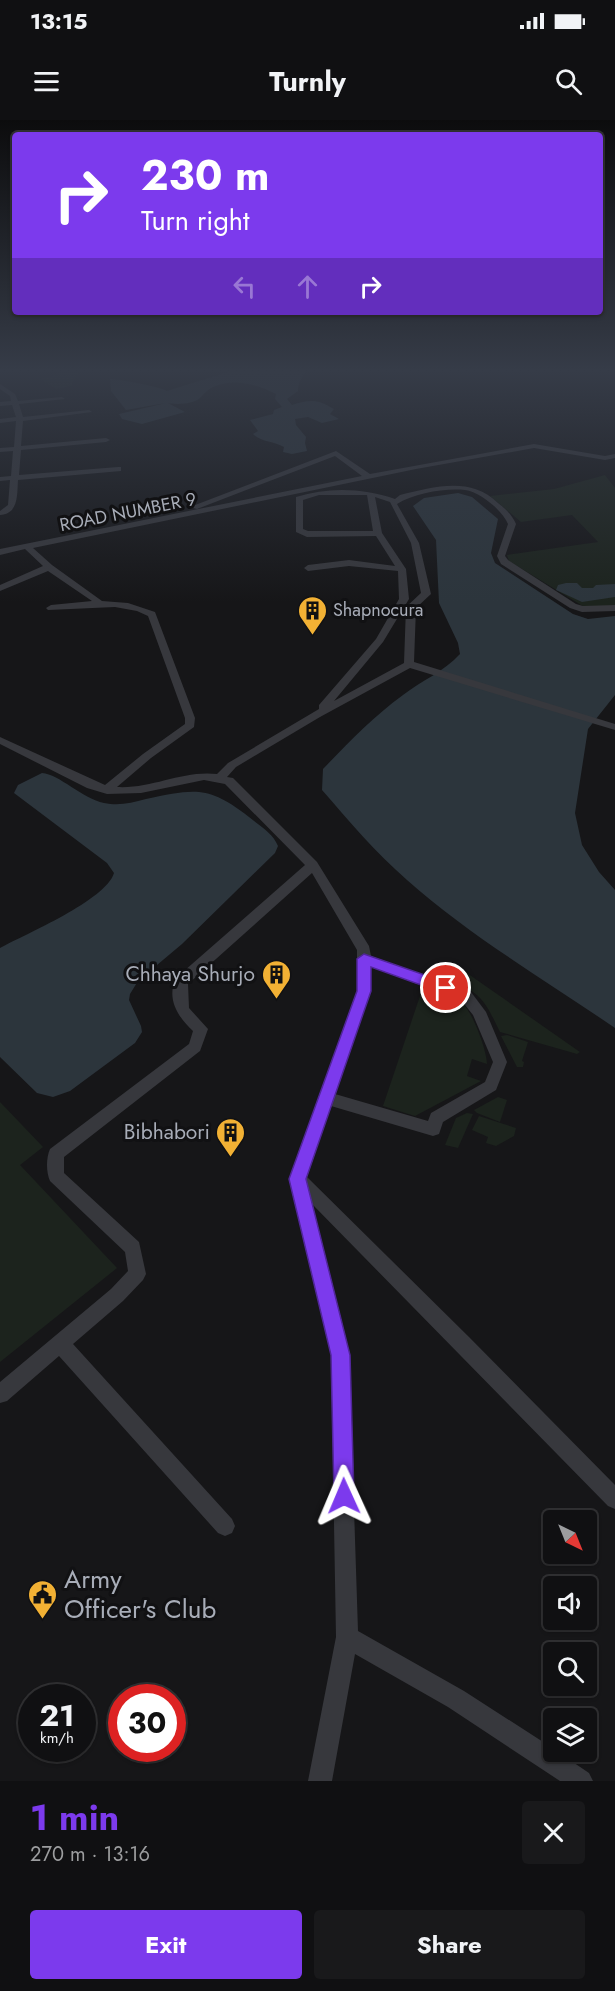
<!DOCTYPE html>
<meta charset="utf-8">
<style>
body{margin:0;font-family:Jost,sans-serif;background:#19191b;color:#f1f3f6;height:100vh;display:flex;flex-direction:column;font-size:22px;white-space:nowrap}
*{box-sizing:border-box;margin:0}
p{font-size:20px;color:#9c9d9f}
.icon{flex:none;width:33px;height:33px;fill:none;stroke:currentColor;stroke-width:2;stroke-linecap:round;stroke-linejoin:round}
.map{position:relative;height:1661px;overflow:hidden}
.sheet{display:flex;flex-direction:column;background:#101012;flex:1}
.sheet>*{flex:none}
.banner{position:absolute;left:12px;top:12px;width:591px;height:183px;border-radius:6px;box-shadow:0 2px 4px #0004,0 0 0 2px #303032;background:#7c3aed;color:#fff;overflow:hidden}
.needle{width:39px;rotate:137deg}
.buttons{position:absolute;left:543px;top:1390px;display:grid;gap:12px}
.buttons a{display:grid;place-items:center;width:54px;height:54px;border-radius:6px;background:#101012;box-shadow:0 2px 4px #0004,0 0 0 2px #303032;font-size:30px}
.speed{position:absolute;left:18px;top:1564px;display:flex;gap:12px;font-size:30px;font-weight:700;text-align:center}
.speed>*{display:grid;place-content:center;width:78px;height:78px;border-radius:50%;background:#101012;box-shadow:0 2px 4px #0004,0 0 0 2px #303032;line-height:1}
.speed small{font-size:15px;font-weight:400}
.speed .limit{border:9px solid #d22;background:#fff;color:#111}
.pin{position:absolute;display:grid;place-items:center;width:51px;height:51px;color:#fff;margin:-26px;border:3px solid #fff;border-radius:50%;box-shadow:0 2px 6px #0007}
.me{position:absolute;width:66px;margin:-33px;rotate:359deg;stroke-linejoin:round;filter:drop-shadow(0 0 4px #0008)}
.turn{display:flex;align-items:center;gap:21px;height:126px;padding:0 30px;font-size:27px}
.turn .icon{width:78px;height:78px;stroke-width:2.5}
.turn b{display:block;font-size:42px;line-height:51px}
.lanes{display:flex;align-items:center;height:57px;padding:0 30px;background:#0003;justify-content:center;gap:30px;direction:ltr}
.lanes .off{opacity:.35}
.round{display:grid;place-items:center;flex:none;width:63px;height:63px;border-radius:6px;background:#19191b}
.head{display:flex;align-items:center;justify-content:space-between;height:102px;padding:0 30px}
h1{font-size:36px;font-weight:700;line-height:45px;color:#7c3aed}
.cta{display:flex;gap:12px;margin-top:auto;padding:12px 30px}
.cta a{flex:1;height:69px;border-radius:6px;background:#7c3aed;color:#fff;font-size:24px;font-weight:700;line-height:69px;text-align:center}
.cta a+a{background:#19191b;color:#f1f3f6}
.status{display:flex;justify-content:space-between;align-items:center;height:42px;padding:0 30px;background:#101012;direction:ltr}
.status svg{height:16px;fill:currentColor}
header{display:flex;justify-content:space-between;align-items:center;height:78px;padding:0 30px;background:#101012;font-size:27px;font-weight:700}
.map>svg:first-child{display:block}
.green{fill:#1c231d}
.water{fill:#2c353c}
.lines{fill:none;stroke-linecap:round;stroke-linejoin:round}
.minor{fill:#37383d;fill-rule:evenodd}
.route{fill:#7c3aed;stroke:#51269a;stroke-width:1.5}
.labels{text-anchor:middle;stroke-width:6;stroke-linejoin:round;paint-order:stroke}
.far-street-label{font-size:18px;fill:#a8adb8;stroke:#111113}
.far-poi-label{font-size:18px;fill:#a8adb8;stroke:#111113;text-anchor:start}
.poi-label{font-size:21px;fill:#a8adb8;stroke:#111113;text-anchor:end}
.near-poi-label{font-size:26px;fill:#a8adb8;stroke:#111113;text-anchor:start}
</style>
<div class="status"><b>13:15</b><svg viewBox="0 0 49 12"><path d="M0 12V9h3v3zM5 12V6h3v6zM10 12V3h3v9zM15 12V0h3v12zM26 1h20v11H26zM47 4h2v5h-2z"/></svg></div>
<header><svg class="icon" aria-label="menu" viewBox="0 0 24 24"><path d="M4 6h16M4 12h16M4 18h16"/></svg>Turnly<svg class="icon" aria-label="search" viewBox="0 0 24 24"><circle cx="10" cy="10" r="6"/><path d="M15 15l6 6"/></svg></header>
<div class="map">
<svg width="615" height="1661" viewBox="0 0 615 1661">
<rect width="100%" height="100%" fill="#161618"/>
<g class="green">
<polygon points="66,249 78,253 71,266 56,269 40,259 54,256"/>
<polygon points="605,355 615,368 615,485 587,488 581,485 509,441 507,435 598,422 572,395 521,402 490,376 554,369"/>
<path d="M464,851L580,932L577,934L500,912C486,884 483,873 452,862L455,856Z"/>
<path d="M422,870C434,872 449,874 459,880C471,887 487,930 487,944L472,939L467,956L481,961L415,996L383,986Z"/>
<polygon points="507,915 528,922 522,941 524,942 523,947 517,947 501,916"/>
<polygon points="498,977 507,980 500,1002 477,993 474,990"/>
<polygon points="0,982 43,1027 20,1045 117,1148 0,1242"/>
<polygon points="467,993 473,994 458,1028 445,1025 456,998"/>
<polygon points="479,996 516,1008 514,1016 496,1026 486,1023 488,1017 472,1010"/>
</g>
<g class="water">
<path d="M230,249H310C303,254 298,262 298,271L287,279L292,285C310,279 318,279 334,289L330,294L339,299L322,303L308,297L295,299L296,305L306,317L305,323L307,331L292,334L283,332L284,327C274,321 261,322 253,314L258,311L250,300L273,294L274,290L282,287L275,279L276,274C256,264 233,257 211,268C206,271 204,274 200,278C193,284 177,285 168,283L185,292L142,304L122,299L119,294L166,283L126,290L111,271L110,259C118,259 162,267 167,271L231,251Z"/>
<path d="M458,373L472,377L498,399L491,433L495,443L573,494L588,499L615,496V575L588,609L575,693L582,725L599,752L615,770V908C545,860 470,816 407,760C375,732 349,701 322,670L323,649C349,622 373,597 403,575C421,561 445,551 460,534L458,523L439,483L436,420L413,386L424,378Z"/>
<polygon points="566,463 577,463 582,468 593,468 596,465 615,464 615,477 582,482 556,470 558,465"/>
<path d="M42,653C59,654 83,679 104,683C119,686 131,683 146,679C195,669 208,665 249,697C260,706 273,713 278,726L275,733L182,824L138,861L130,874L129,880L141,906L142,912L135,923L70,971L53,977L37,973L0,937V828C26,814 106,780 114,753L107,743L14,673L18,665Z"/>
</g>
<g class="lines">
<g class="minor">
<path d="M0,264L15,274L18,281L62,277L65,279L19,284L23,297L89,290L92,292L23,301L21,326L106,318L110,320L106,322L21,330L19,355L118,347H121V351L18,360C17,374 19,394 0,395V391L8,385L10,360L0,361V357L11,356L13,331L0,332V328L14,327L16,301L0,303V299L16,297L12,285L0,286V282L11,281L10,276L0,269Z"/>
<path d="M534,324L605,336L615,334V338L605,340L534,328L416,349L33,428L52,445L102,481L128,483L155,492L195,598L194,607L151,638L117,667C152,669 182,650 217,654L228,643L319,589V585L376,519L399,479L398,451L349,446L308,451L304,448L308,445L349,440L395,446L376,416L307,417L296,412V377C329,367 362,368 395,379L400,375C434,367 470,356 498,383C506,389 512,395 516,404L505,436L508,440L576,484L583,486L615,485V491L582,492L570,488L501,444L497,436L508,404C502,390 480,372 465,370C445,368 415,373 397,384L419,423L431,474L416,488L414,542L615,604V610L410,548L320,597L236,647L227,657L233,658L317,742L369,826L371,836L471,872L486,892L507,942L496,970L443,1002L439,1014L433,1016L331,986L307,1057L469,1217L615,1365V1389L608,1386L312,1084L349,1235L358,1511L464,1571L554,1629V1632H558L589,1653L593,1661H560L448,1587L355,1534L332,1661H308L336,1517L331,1235L290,1059L357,871V830L312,753L188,864L189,888L208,909L200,931L64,1037V1053L139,1122L146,1154L143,1160L123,1181L73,1224L232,1399L235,1406L232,1413L225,1416L218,1413L59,1236L7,1281L0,1283V1262L111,1169L128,1151L125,1132L50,1061C46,1052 46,1038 50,1029L189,924L193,911C178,897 166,879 176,858L305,745L225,664L204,660L141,673L107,674L87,668L0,624V617L105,665L143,634L185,604V598L148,496L137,491L115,487L48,490L46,488L51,485L92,481L48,451L0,471V465L43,446L25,429L0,435V429L362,356L335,336L197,389L190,387L336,331L370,354ZM319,375H367L373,411H308L303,409V380ZM375,377L390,382L411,423L421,473L406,487L404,543L334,581L383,522L409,479L406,449L382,413ZM371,847L461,880L473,895L493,942L485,962L431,993L428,1001L335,974L371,871Z"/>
</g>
</g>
<linearGradient id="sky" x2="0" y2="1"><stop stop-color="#0c0c0d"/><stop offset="0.52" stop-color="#363c48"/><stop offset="1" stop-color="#363c48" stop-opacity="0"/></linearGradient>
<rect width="615" height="482" fill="url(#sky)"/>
<polygon class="route" points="364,834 451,864 453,868 446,874 371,847 371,871 306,1059 350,1235 354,1376 351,1383 344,1386 337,1383 334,1376 331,1235 289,1059 357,871 357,839"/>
<defs>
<symbol id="building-pin" viewBox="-11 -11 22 30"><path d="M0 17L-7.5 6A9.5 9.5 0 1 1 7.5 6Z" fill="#f2b134" stroke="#111113"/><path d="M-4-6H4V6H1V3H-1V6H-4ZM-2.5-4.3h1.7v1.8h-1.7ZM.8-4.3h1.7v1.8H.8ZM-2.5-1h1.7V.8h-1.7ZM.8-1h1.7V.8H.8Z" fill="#111"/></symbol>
<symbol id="civic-pin" viewBox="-11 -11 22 30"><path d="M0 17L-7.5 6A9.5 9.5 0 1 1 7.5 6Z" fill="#f2b134" stroke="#111113"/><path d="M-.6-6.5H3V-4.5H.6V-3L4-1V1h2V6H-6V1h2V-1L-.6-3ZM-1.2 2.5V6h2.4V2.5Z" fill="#111"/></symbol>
</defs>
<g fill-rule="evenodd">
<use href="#building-pin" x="296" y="474" width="33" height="45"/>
<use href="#building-pin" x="260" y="838" width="33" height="45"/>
<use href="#building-pin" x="214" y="996" width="33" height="45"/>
<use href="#civic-pin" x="26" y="1458" width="33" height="45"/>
</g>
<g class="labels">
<g class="far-street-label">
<text transform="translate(128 392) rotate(-11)" y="6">ROAD NUMBER 9</text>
</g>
<g class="far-poi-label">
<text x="333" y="496">Shapnocura</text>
</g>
<g class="poi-label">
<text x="255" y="861">Chhaya Shurjo</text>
<text x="210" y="1019">Bibhabori</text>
</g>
<g class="near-poi-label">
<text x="64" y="1468">Army<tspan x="64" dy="30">Officer's Club</tspan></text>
</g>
</g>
</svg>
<div class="buttons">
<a><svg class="needle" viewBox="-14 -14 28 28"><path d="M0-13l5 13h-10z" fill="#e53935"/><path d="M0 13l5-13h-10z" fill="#9c9d9f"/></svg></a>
<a><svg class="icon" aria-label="sound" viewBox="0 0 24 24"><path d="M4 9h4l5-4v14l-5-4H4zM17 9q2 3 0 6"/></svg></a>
<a><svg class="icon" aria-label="search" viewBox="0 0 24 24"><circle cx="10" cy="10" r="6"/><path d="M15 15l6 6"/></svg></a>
<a><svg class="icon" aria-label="layers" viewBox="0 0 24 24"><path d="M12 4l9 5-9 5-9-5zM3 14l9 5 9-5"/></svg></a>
</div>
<div class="speed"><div>21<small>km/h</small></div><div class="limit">30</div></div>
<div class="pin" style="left:446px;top:868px;background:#d93025"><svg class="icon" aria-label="arrive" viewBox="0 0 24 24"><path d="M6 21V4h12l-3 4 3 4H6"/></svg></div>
<svg class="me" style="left:344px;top:1376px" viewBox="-20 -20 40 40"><path d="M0-17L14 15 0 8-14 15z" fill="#7c3aed" stroke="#fff" stroke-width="4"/></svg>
<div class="banner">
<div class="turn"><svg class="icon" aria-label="right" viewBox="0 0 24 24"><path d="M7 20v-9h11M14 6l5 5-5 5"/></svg><div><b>230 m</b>Turn right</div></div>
<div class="lanes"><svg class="icon off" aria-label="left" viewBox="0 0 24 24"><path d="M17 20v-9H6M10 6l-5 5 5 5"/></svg><svg class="icon off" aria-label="ahead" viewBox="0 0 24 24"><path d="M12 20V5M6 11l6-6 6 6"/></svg><svg class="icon" aria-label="right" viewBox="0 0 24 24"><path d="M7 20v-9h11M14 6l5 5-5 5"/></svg></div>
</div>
</div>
<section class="sheet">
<div class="head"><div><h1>1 min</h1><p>270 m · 13:16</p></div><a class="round"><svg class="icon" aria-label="close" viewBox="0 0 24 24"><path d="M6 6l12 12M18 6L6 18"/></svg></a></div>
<div class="cta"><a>Exit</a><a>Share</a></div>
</section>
